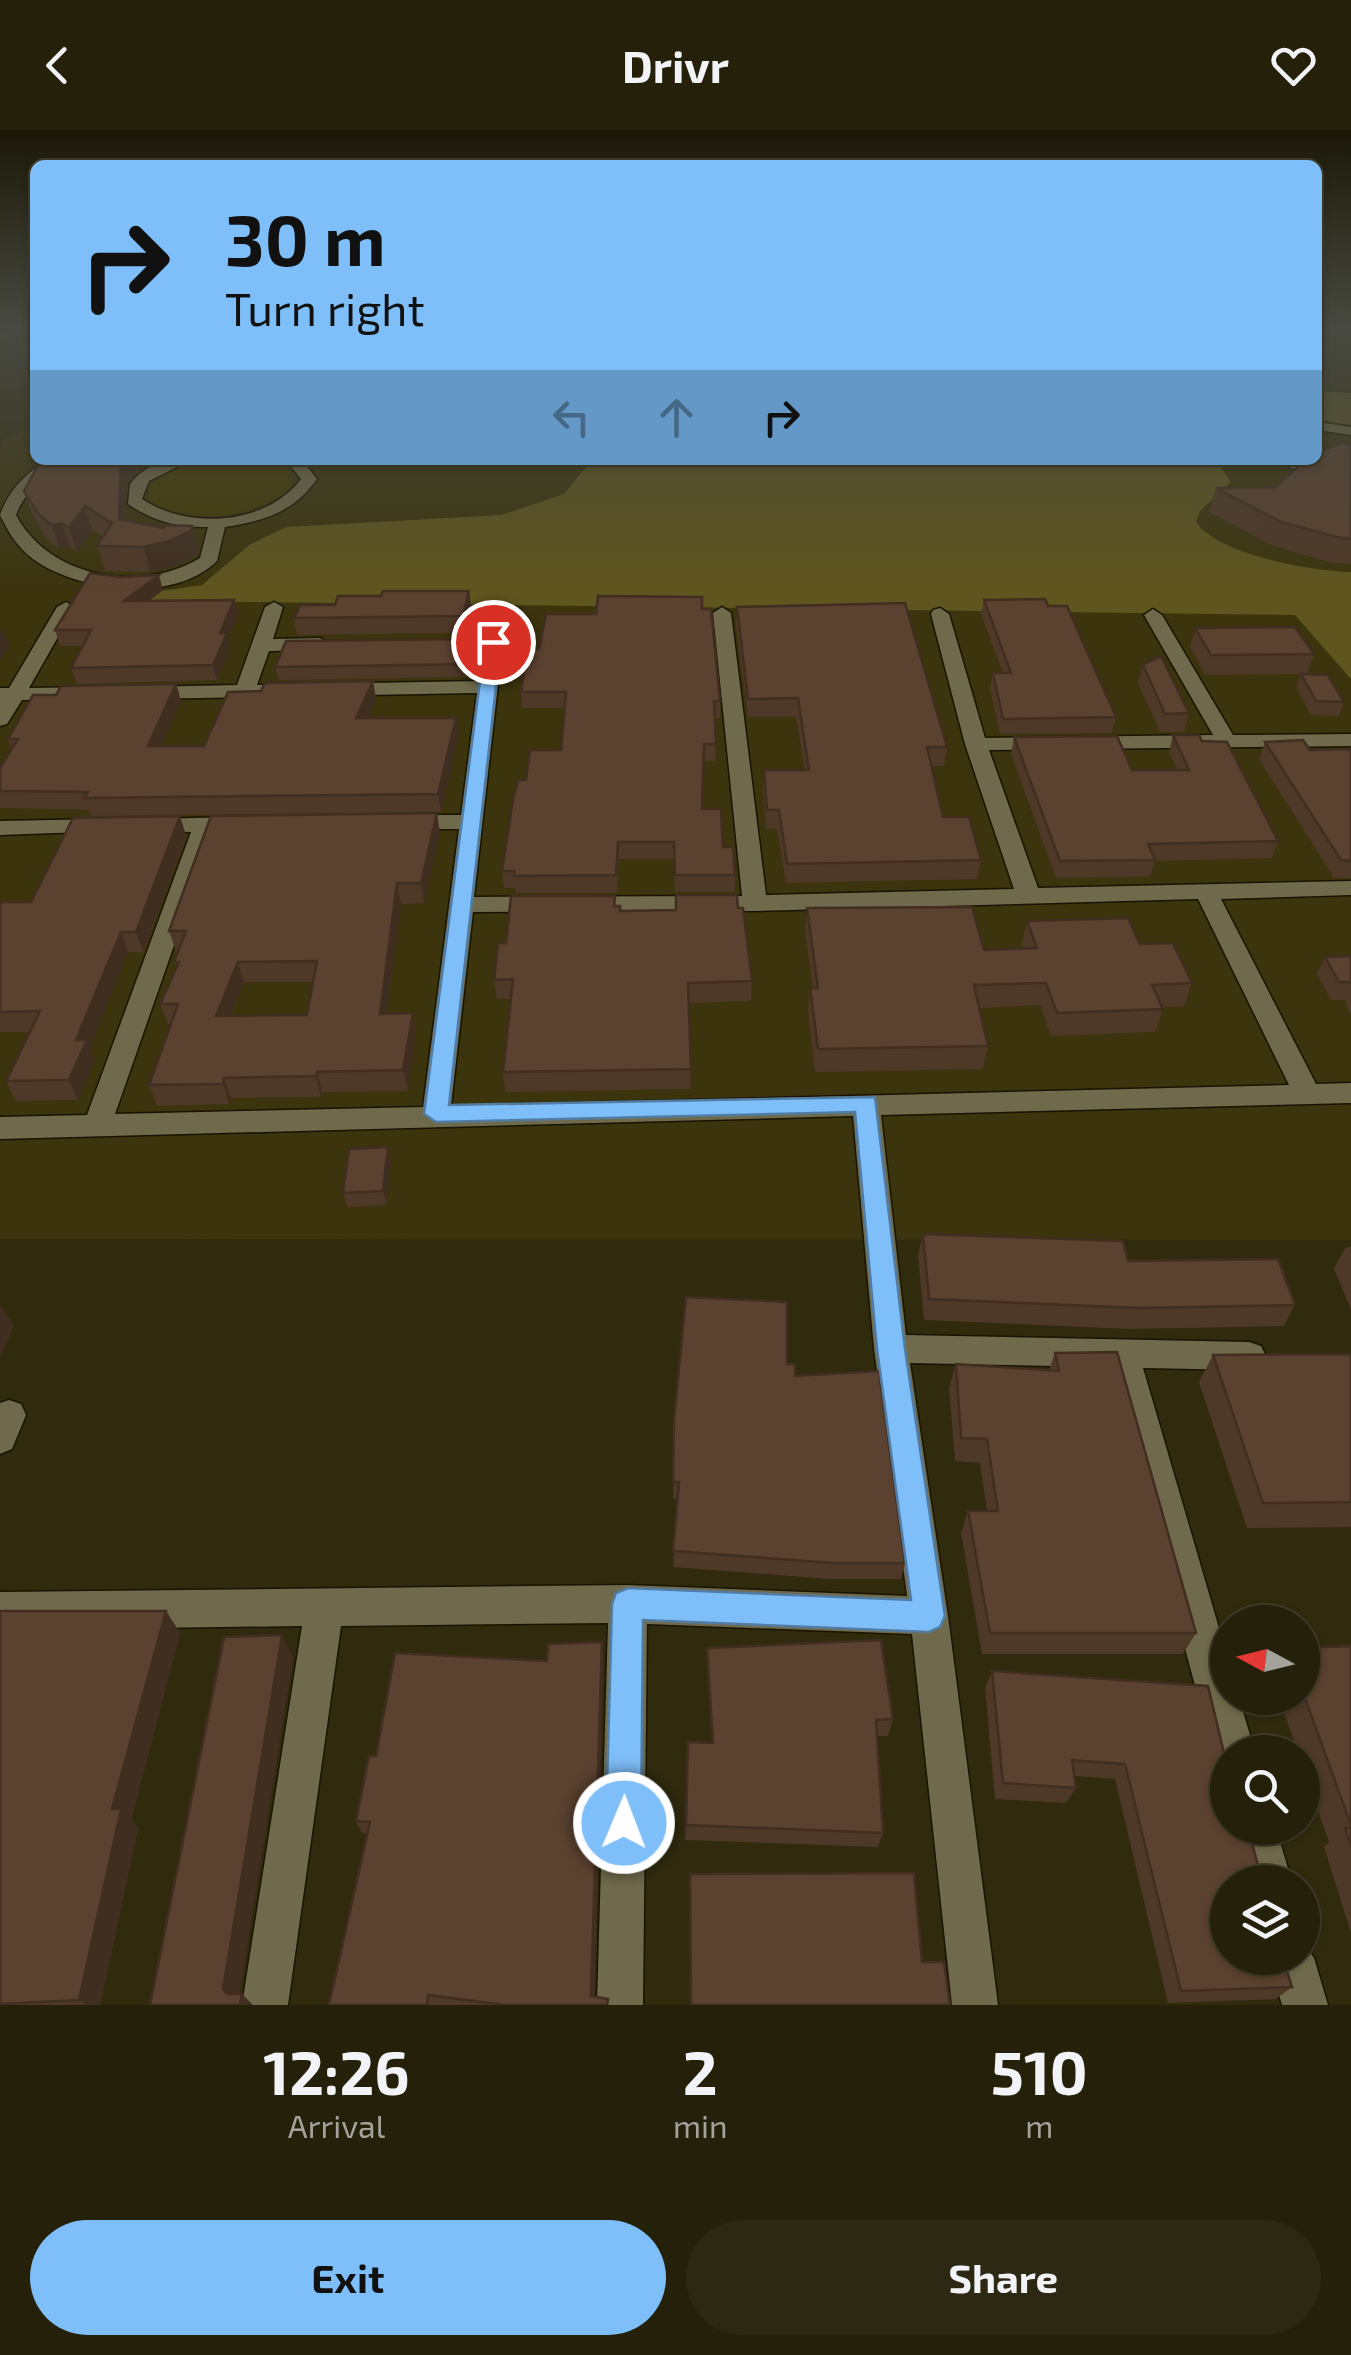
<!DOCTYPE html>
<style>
body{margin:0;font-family:"Exo 2",sans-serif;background:#2d2813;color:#f1f3f6;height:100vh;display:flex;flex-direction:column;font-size:38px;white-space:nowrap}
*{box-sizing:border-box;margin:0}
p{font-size:32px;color:#a3a39c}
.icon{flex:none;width:55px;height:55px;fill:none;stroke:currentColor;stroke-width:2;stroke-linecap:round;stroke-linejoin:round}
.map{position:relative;height:1875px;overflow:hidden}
.side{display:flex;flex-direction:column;background:#25200a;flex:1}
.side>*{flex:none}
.hud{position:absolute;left:30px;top:30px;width:1292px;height:305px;border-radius:15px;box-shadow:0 2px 8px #0004,0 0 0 2px #423e2b;background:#7ebef9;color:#111;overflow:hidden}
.needle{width:65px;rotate:277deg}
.fabs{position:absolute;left:1210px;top:1475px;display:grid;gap:20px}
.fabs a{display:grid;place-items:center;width:110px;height:110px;border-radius:50%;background:#25200a;box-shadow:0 2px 8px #0004,0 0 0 2px #423e2b;font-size:50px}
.pin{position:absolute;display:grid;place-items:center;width:85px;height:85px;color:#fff;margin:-42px;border:5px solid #fff;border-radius:50%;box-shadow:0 2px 10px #0007}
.me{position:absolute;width:110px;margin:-55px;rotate:1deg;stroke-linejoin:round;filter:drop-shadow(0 0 8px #0008)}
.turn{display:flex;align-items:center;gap:35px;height:210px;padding:0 30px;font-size:45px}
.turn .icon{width:130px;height:130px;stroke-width:2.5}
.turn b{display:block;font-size:70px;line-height:85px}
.lanes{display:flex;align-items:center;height:95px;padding:0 30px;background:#0003;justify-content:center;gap:50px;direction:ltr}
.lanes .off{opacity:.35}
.eta{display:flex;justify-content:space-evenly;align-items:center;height:170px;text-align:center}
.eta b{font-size:60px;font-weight:700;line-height:70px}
.cta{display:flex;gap:20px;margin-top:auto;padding:20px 30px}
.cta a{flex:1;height:115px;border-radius:60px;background:#7ebef9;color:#111;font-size:40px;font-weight:700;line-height:115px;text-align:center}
.cta a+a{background:#2d2813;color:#f1f3f6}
header{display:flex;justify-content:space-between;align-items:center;height:130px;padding:0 30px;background:#25200a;font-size:45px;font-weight:700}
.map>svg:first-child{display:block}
.built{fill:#3b340d}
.green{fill:#433a03}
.forest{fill:#5f551e}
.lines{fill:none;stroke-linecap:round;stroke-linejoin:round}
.minor-casing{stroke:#191400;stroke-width:3}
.minor{fill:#6f6a4b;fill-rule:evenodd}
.wall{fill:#4e3828;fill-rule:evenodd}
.shaded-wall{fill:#402e21}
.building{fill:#5b412f;stroke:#402e21;stroke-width:2.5;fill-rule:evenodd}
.route{fill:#7ebef9;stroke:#527ca2;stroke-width:2.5}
</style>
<header><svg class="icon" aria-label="back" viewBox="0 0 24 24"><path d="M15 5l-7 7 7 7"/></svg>Drivr<svg class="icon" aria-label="heart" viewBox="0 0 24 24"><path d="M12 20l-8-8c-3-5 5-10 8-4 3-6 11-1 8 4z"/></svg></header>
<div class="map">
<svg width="1351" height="1875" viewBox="0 0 1351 1875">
<rect width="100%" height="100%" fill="#312b0e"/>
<polygon class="built" points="1318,261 1351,263 1351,1110 0,1109 0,319 6,308 35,297 35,330 1318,330"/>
<path class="green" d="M208,330L267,331L289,341L292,356C267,386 175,401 148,368C148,341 186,334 208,330Z"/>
<g class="forest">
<polygon points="1318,261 1351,263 1351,295 1318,290"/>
<path d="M592,330H1216L1231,352L1200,381L1196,392C1218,425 1313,441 1351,442V549L1295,485L102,470L202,455L249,415L286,397L501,385L564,364Z"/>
</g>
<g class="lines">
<defs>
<g id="minor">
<polygon points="5,201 20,201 0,213 0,204"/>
<polygon points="1318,292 1351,297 1351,305 1318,300"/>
<path d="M47,330H65C46,348 26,358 16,385C49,448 141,464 200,428L208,397C179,398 152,391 128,374L130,354C146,333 166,330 191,330L149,351L142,369C188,400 267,395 301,349L286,330H302L317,349C294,382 264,391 225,397L217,431C174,474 78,462 33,429C17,417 9,403 0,385C8,361 25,344 47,330Z"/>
<polygon points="1283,330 1300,330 1305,336 1292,339"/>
<polygon points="66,472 75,477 29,558 94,557 104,563 94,569 22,570 7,594 0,596 0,558 9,558 57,477"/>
<path d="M274,472L283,477L273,509L320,508L330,514L320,520L269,521L257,555L479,551L488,484L497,478L506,484L474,767L742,766L713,483L722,477L731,483L766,765L1014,759L965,614L931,484L933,480L940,478L949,484L985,608L1213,605L1144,485L1153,479L1162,485L1233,605L1351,604V616L989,620L1038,758L1351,751V765L1221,769L1316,954L1351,953V973L881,985L906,1205L1249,1212L1261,1216L1266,1226L1261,1236L1249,1240L1143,1238L1228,1529V1568H1239L1255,1622H1228V1640L1219,1637L1213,1622L1109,1237L910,1233L948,1486L998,1875H952L912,1504L647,1494L643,1875H597L608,1493L341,1496L288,1875H242L302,1496L0,1500V1462L628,1455L907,1466L874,1219L853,986L0,1009V987L87,985L191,702L138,701L135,696L146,689L243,687L254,694L243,701H214L115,984L423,977L459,699H401L390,692L401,685H461L477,563L142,569L132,563L142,557L237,555L265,477ZM1198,769L1289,955L451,976L473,782L755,781Z"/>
<polygon points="103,689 114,696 111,701 0,705 0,691"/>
<polygon points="9,1270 21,1274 26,1285 12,1319 0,1324 0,1273"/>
<polygon points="1234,1698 1276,1698 1292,1752 1248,1752"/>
<polygon points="1302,1810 1314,1828 1328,1875 1282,1875 1268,1828 1302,1828"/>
</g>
</defs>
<use href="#minor" class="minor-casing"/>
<use href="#minor" class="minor"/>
</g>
<g class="wall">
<polygon points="1351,315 1351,434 1329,432 1274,416 1209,382 1216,358 1274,358"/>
<polygon points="45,330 159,330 140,339 126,354 126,391 164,398 192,396 198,420 197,425 175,436 150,442 105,441 97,416 103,407 92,400 77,422 70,417 59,419 47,409 32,384 24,361"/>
<polygon points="163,460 148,471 238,486 228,508 231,518 217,550 77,554 71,538 83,516 60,516 55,500"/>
<polygon points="469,461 471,477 465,503 297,505 294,488 335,475 381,466"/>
<polygon points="984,470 1048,476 1116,587 1112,603 1000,604 990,558 993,543 1003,543 981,484"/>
<polygon points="737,477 947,617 944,636 931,636 943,687 981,730 977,749 786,753 777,699 766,699 763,659 764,640 805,640 796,587 748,587 736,495"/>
<polygon points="702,479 720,571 720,588 715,588 716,631 704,631 703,679 723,717 735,745 735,762 675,762 674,729 619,729 617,763 516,763 515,758 504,758 502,741 526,650 561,620 565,578 522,578 521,562 539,519 596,484"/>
<polygon points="1195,498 1314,524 1307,544 1344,572 1339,586 1311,585 1296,557 1301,544 1205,545 1190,517"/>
<polygon points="477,509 479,522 475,547 278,550 275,537"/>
<polygon points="1143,535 1189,583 1184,602 1160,602 1138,553"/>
<polygon points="176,554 181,571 161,616 204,616 376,568 367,588 459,605 441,682 91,686 88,680 0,678 0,638 12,619 8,609 56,565"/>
<polygon points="1173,605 1202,611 1278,711 1272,728 1155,731 1150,747 1056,748 1011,624 1014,607 1132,640 1177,640 1169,622"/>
<polygon points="1265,612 1310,620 1351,619 1351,748 1334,748 1259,629"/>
<polygon points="180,686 186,706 143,822 128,822 90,918 95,930 78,970 16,971 6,951 30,902 0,902 0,772 31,772"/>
<path d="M440,703L424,773L401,774L387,883H413L416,904L408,961L322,962L321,967L231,968L229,974L157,976L149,955L171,894H168L160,874L176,838L174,832L178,821H176L169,801ZM244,852H313L307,885L231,886Z"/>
<polygon points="615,766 615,776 620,781 738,778 752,851 751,871 689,873 691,959 505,962 503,942 511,869 497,869 494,850 506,813"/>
<polygon points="807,778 984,820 1024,818 1022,814 1027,791 1140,814 1192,853 1184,876 1162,877 1163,879 1155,902 1051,906 1040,875 979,878 988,916 983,939 815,942 808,880 810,858 813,858 805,801"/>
<polygon points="1351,826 1351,884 1349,882 1345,870 1331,870 1317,844 1325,827"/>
<polygon points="391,1031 387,1075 347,1077 343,1063"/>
<polygon points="923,1104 1128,1131 1295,1175 1284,1196 1130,1199 924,1190 918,1125"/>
<polygon points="1346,1117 1351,1117 1351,1180 1334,1138"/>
<polygon points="1055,1223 1196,1503 1183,1524 982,1524 961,1403 968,1381 987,1381 980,1333 955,1331 949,1258 956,1234 1049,1240"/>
<polygon points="1351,1224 1351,1397 1247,1398 1199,1252 1213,1225"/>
<polygon points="787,1234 905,1433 901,1449 829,1449 673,1437 677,1369 673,1369 674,1289"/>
<polygon points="0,1481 166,1481 180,1503 131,1690 138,1698 100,1875 0,1875"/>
<polygon points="602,1512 603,1526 594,1866 609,1875 329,1875 367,1704 362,1703 356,1691 376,1626 547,1531"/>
<polygon points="1351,1516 1351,1803 1324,1717 1329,1712 1302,1635 1302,1622 1298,1622 1279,1568 1302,1568 1302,1518"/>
<polygon points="707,1518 893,1589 888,1606 877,1606 883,1703 878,1717 685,1710 688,1612 712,1613 707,1536"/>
<polygon points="992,1541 1208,1556 1228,1752 1292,1857 1276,1869 1168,1873 1115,1649 1074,1646 1076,1658 1066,1673 995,1669 985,1558"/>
</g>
<g class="shaded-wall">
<polygon points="121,330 159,330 140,339 126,354 126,413 119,389"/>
<polygon points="85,376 92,400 77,422 69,398"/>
<polygon points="62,393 70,417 59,419 52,395"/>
<polygon points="192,396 198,420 197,425 175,436 150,442 144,417"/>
<polygon points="159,445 163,460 128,487 124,471"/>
<polygon points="469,461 471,477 465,503 463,486"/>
<polygon points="234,470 238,486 228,508 231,518 217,550 213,535 220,503"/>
<polygon points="3,499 10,517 0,531 0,503"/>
<polygon points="477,509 479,522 475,547 474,534"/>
<polygon points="373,551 376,568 360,605 356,588"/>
<polygon points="176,554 181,571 153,634 148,616"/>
<polygon points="456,588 459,605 441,682 438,664"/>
<polygon points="437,683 440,703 424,773 421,753"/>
<polygon points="180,686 186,706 143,822 136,802"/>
<polygon points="397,753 401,774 384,904 380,884"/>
<polygon points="121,802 128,822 90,918 95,930 78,970 69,950 76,910"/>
<polygon points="238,832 244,852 222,907 216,886"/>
<polygon points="413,883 416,904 408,961 403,940"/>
<polygon points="317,942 322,962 321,967 316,946"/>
<polygon points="224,948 231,968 229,974 223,954"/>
<polygon points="388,1017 391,1031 387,1075 383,1061"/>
<polygon points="1,1175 14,1196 0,1228 0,1178"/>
<polygon points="166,1481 180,1503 131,1690 138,1698 100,1875 86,1875 79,1870 112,1679"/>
<polygon points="282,1505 293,1528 238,1874 223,1859"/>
<polygon points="602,1512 603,1526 593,1875 591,1866"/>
<polygon points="242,1864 253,1875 240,1875"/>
</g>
<g class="building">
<polygon points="1342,313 1351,315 1351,409 1337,407 1281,392 1216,358 1274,358 1306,330 1318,330 1318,322"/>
<polygon points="45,330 121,330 119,389 164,398 166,395 192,396 191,401 169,411 144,417 97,416 112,393 85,376 69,398 62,393 52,395 39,385 24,361 37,337"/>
<polygon points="90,443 121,447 159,445 124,471 234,470 220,503 227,503 213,535 71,538 91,500 55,500"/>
<polygon points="383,461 469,461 463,486 294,488 300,475 335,475 338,466 381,466"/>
<polygon points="598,466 702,467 702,479 711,479 720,571 714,571 716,614 704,614 702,679 721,679 723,717 733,717 735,745 675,745 674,712 618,712 616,745 514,746 514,741 502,741 513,669 518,650 526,650 530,620 561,620 566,562 521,562 527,519 539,519 546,484 596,484"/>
<polygon points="1045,469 1048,476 1067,476 1116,587 1003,589 993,543 1011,543 984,470"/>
<polygon points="905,473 947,617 927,617 943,687 969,687 981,730 787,734 779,680 767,680 764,640 809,640 798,568 748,569 737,477"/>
<polygon points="1295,497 1314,524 1211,525 1195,498"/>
<polygon points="477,509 474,534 275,537 286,511"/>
<polygon points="1161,526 1189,583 1165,584 1143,535"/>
<polygon points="1301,544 1328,545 1344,572 1316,571"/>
<polygon points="373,551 356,588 456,588 438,664 84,668 88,662 0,661 0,638 18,609 8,609 33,565 56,565 61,556 176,554 148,616 204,616 228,562 261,561 265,553"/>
<polygon points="1173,605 1199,605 1202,611 1227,612 1278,711 1148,714 1155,730 1060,731 1014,607 1117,606 1132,640 1189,640"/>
<polygon points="1303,610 1310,620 1351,619 1351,731 1341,730 1265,612"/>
<path d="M437,683L421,753H397L380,884L413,883L403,940L317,942L316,946L224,948L223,954L149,955L178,874H160L179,832H174L186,801H169L211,686ZM317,831L307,885L216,886L238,832Z"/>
<polygon points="180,686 136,802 121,802 76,910 87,910 69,950 6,951 40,881 0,882 0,772 31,772 73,688"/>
<polygon points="676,765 737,765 738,778 743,778 752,851 688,853 691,939 503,942 513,849 494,850 498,813 506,813 511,766 615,766 614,776 620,776 620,781 676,780"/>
<polygon points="972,777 984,820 1037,818 1027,791 1128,788 1140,814 1173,813 1192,853 1152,855 1163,879 1057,883 1046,853 974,855 988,916 818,919 810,858 818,858 807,778"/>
<polygon points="1351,826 1351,852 1339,852 1325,827"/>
<polygon points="388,1017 383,1061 343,1063 349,1019"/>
<polygon points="923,1104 1123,1111 1128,1131 1278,1129 1295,1175 1138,1178 929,1169"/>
<polygon points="686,1167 787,1172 787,1234 795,1234 795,1246 879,1241 905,1433 832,1433 673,1421 679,1352 673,1352 674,1289"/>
<polygon points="1117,1222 1196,1503 990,1503 968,1381 998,1381 987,1309 961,1308 956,1234 1059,1241 1055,1223"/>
<polygon points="1351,1224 1351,1372 1263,1373 1213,1225"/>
<polygon points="0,1481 166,1481 112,1679 121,1679 79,1870 0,1874"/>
<polygon points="282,1505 223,1859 227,1864 242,1864 240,1875 150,1875 224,1507"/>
<polygon points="881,1510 893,1589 876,1590 883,1703 686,1695 688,1612 713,1613 707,1518"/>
<polygon points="602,1512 591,1866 608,1869 607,1875 505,1875 428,1865 427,1875 329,1875 370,1692 356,1691 369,1626 376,1626 395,1523 547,1531 548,1514"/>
<polygon points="1351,1516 1351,1695 1302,1560 1302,1518"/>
<polygon points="992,1541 1208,1556 1228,1640 1228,1698 1248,1698 1259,1739 1268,1742 1271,1752 1228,1752 1228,1828 1283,1828 1292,1857 1181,1861 1125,1634 1072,1630 1076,1658 1003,1653"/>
<polygon points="1345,1698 1351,1698 1351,1716"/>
<polygon points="914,1743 922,1832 944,1832 950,1875 691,1875 690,1744"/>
</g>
<linearGradient id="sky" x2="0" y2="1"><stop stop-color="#1b1808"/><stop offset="0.43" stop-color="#484a41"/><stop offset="1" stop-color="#484a41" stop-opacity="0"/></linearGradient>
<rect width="1351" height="463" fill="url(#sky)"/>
<polygon class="route" points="493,507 501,512 449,975 875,967 905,1219 945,1486 940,1497 929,1502 643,1490 641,1693 636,1705 624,1710 611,1705 606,1693 612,1474 616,1463 628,1458 911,1470 877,1219 855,982 436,992 424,984 485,512"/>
</svg>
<div class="fabs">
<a><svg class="needle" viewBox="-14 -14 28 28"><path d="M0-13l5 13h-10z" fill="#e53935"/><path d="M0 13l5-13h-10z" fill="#a3a39c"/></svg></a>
<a><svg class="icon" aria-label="search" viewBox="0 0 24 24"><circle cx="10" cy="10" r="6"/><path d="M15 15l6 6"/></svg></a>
<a><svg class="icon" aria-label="layers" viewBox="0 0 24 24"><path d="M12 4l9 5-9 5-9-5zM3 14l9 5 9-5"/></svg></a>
</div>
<div class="pin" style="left:493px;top:512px;background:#d93025"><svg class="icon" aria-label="arrive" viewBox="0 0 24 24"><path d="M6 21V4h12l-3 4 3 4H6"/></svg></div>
<svg class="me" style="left:624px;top:1693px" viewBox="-20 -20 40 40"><circle r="17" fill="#7ebef9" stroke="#fff" stroke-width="3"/><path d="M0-11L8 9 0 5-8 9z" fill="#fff"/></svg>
<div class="hud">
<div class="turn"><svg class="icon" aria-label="right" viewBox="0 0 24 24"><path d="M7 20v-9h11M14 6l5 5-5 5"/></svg><div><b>30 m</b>Turn right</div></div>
<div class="lanes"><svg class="icon off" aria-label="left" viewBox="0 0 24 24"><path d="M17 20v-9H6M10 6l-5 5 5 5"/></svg><svg class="icon off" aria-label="ahead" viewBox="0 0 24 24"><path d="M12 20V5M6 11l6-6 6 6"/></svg><svg class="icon" aria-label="right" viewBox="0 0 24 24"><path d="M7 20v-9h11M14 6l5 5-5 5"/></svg></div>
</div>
</div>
<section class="side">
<div class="eta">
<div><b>12:26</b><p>Arrival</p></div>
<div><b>2</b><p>min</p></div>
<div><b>510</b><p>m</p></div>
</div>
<div class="cta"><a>Exit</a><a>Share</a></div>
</section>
